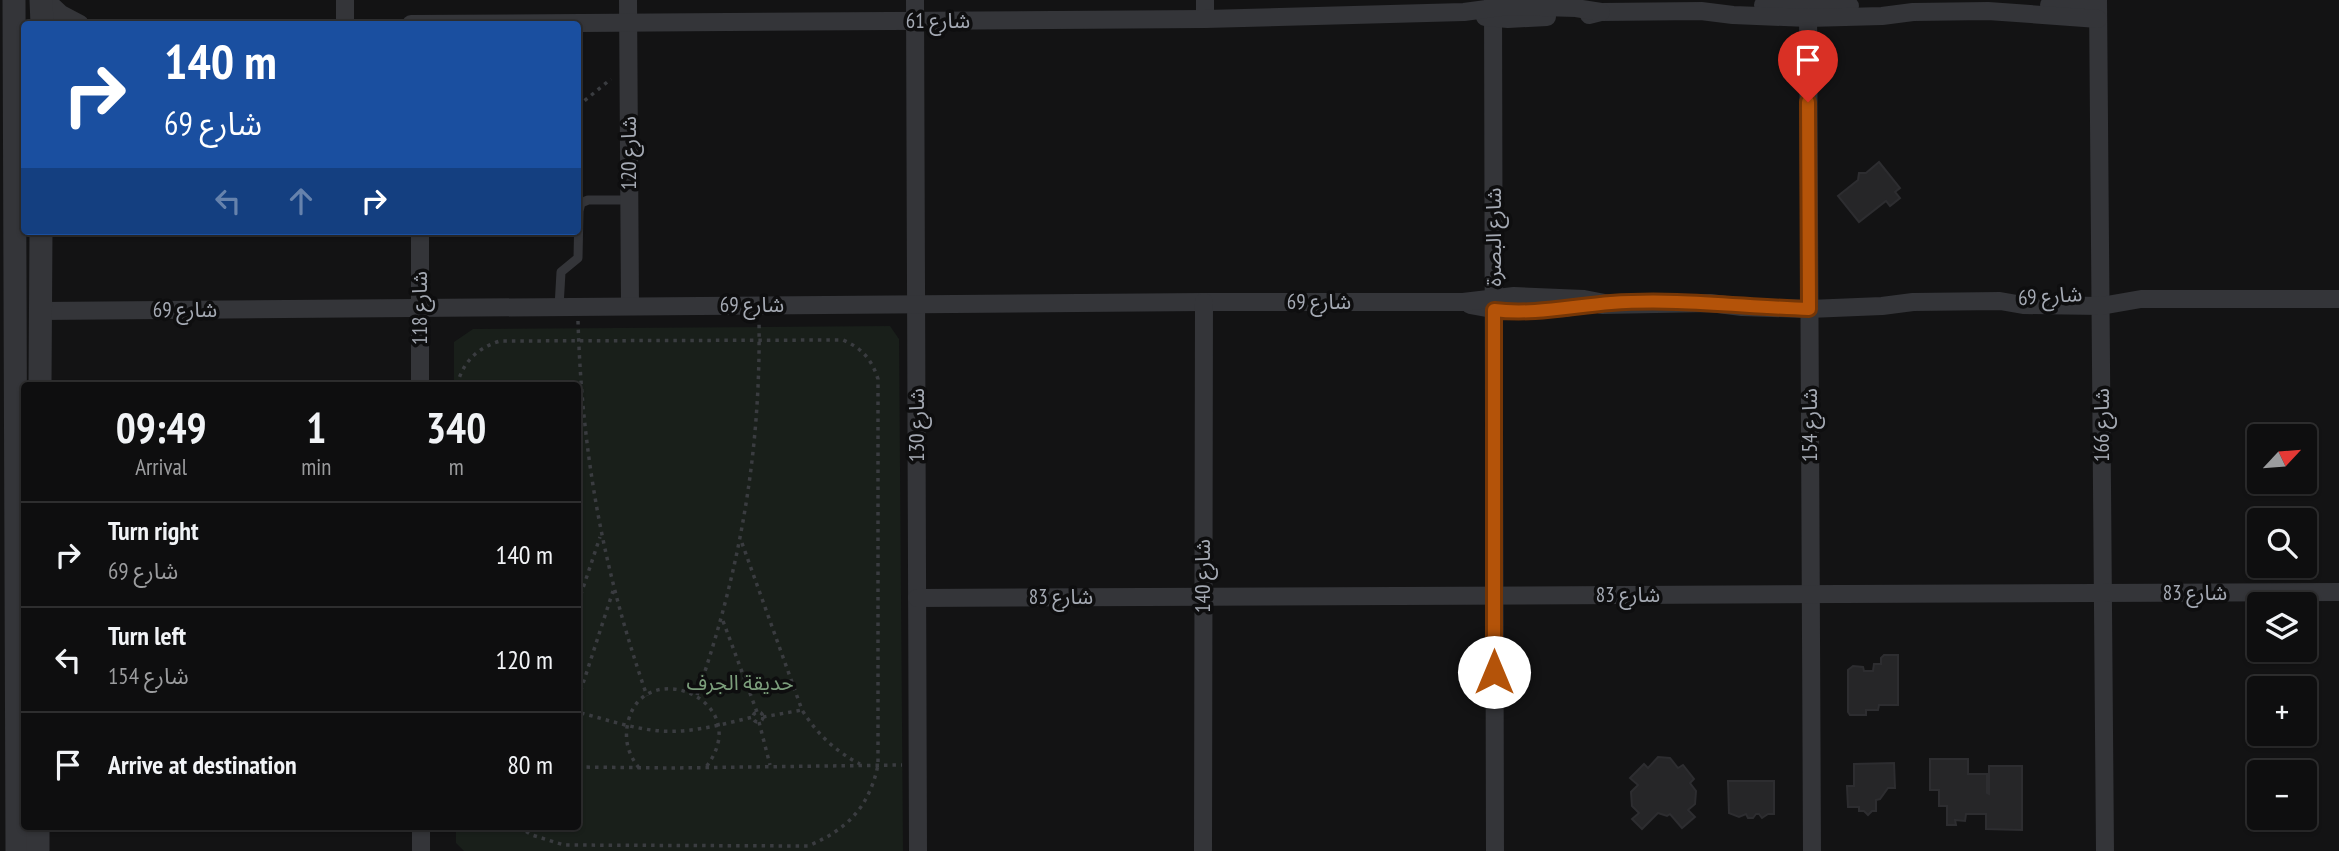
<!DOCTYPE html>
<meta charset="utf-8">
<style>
body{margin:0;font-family:"PT Sans Narrow","Noto Sans Arabic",sans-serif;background:#1c1c1d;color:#f1f3f6;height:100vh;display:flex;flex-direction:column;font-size:26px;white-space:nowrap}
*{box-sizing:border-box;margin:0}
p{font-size:23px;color:#9b9c9e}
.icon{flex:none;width:38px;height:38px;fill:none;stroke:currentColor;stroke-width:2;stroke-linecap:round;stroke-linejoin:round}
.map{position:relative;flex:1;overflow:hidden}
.side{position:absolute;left:21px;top:382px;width:560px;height:448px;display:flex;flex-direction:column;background:#0e0e0f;border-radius:7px;box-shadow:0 2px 5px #0004,0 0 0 2px #2e2e2f}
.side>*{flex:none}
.hud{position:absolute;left:21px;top:21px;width:560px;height:214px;border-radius:7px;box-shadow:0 2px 5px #0004,0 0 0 2px #2e2e2f;background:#1a4fa0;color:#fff;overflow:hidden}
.needle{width:46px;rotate:64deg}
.controls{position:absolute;left:2247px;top:424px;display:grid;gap:14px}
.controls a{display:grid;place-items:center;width:70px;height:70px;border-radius:7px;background:#0e0e0f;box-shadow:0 2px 5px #0004,0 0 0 2px #2e2e2f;font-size:35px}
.pin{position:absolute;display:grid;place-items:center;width:60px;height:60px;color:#fff;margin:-72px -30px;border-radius:50% 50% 50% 0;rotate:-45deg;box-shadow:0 0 7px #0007}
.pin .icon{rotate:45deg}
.me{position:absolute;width:77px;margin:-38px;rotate:0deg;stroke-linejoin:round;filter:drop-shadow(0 0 5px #0008)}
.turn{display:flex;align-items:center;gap:24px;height:147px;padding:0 28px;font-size:32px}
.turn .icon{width:91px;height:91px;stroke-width:2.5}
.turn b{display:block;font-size:49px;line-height:60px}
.lanes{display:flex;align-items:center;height:66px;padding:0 28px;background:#0003;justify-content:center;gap:35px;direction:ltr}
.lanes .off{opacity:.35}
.eta{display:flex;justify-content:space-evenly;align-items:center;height:119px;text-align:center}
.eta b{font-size:42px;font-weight:800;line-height:49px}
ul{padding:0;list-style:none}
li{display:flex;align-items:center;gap:21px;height:105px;padding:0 28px;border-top:2px solid #2e2e2f}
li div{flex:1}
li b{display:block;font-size:26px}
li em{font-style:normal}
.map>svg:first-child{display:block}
.green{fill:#191f1a}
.building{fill:#262628;stroke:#2d2d30;stroke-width:2}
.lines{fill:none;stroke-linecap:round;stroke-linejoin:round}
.path{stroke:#3a3c40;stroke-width:3.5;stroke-dasharray:3.5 5;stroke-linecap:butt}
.service{stroke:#343539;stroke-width:9}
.minor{stroke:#343539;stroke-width:18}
.tertiary{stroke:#343539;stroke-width:23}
.route-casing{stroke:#753606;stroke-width:18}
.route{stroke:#b45309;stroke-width:12}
.labels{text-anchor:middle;stroke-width:7;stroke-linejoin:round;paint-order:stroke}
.street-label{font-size:21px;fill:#a5aab4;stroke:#0e0e0f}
.park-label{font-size:21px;fill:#7c9f7c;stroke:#0e0e0f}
</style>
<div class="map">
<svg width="2339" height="851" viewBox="0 0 2339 851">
<rect width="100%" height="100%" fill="#131314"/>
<polygon class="green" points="890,326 899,339 903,851 464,851 456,843 456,826 578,826 578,385 454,385 454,342 473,329"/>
<g class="building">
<polygon points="1879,162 1900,188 1895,192 1900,198 1890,206 1886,201 1859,222 1838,196 1858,180 1859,173 1866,173"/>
<polygon points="1884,655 1898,655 1898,705 1879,705 1878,710 1866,710 1866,715 1850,715 1848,712 1848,670 1853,666 1863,667 1864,671 1873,671 1874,664 1881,664 1881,658"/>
<polygon points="1658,757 1670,758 1678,768 1683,765 1694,779 1690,783 1696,791 1695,804 1688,810 1695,817 1682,828 1670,814 1667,816 1658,813 1642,829 1632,819 1639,813 1632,806 1631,792 1638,785 1630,778 1644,764 1648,768"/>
<polygon points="1930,759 1968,759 1968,774 1987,774 1987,793 1989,794 1989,766 2022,766 2022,830 1986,829 1986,814 1966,814 1965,821 1955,820 1956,825 1947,825 1947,806 1939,806 1939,790 1930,790"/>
<polygon points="1894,763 1895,788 1888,788 1880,799 1876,800 1876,811 1872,811 1868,815 1864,811 1859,811 1859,807 1848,807 1847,786 1854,786 1854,764"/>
<polygon points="1728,781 1774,781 1774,814 1768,814 1762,818 1759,814 1756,814 1753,818 1748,818 1746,814 1739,817 1729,813"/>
</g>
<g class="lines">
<g class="path">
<polyline points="578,106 611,79"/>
<polyline points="578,158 580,160 578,162"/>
<path d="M578,321C582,455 603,570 647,696"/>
<path d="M457,385C463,362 477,348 500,341L843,340C862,348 872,360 878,379V765C869,807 848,829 808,846L564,845L532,835L517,826"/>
<path d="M742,543L802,710C817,734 835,751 860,764"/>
<polyline points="578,603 600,537"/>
<polyline points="723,621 757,712"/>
<path d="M697,695C740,571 761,452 759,320"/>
<polyline points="578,699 613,591"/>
<polyline points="578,707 581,710 578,716"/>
<circle cx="758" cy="717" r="5"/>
<path d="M581,713C608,720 634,729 661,731C693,733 723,724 753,717"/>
<polyline points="763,717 802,710"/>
<polyline points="759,722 770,765"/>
<polyline points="578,767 672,768 902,765"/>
<path d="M639,768C628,754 624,740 628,722C644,654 757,701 706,767"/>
</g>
<polyline class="service" points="559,307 561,272 578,258 579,211 581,203 588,200 629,200"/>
<g class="minor">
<polyline points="46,0 61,14 80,24"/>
<polyline points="628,0 630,306"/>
<polyline points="915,0 918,851"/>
<polyline points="1205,0 1205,19"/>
<polyline points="1493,0 1495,851"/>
<polyline points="1808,0 1812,851"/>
<polyline points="2098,0 2105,851"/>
<polyline points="1763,5 1850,6"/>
<polyline points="2049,5 2098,5"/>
<polyline points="1589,15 1601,12 1701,11 1733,15 1808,18 1882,16 1913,12 1988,11 2098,19"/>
<polyline points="1485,17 1508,19 1547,17"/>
<polyline points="345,24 345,0"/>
<polyline points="411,24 1205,19 1464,12 1508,6 1576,8 1601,12"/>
<polyline points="420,231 420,385"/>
<polyline points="1470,305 1503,311 1567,308"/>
<polyline points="1602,305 1710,303 1742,307 1809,309 1882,306 1913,302 2000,301 2023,305 2101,306 2141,299 2339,299"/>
<polyline points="40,311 1204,302 1463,302 1514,296 1584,299 1610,304"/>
<polyline points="917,598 2339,592"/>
<polyline points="421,826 421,851"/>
<polyline points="1203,851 1204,302"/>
</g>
<g class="tertiary">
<polyline points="14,0 17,851"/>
<polyline points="41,0 42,24"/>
<polyline points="40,385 41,231"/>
<polyline points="38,851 38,826"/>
</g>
</g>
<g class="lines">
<defs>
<path id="route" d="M1494,672V310C1533,315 1572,306 1611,303C1677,298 1743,307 1809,309L1808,102"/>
</defs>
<use href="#route" class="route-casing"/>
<use href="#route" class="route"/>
</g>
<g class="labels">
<g class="street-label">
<text x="938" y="28">شارع 61</text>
<text transform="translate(629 153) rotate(-90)" y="7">شارع 120</text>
<text transform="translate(1494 237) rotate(-90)" y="7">شارع البصرة</text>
<text transform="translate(2050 296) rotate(-4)" y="7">شارع 69</text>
<text x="1319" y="309">شارع 69</text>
<text x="752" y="312">شارع 69</text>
<text transform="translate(420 308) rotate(-90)" y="7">شارع 118</text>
<text x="185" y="317">شارع 69</text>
<text transform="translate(917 425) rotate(-90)" y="7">شارع 130</text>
<text transform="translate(1810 425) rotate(-90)" y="7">شارع 154</text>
<text transform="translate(2102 425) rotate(-90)" y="7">شارع 166</text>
<text transform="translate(1203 576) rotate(-90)" y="7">شارع 140</text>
<text x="2195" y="600">شارع 83</text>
<text x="1628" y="602">شارع 83</text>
<text x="1061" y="604">شارع 83</text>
</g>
<g class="park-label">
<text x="740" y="690">حديقة الجرف</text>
</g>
</g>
</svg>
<div class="controls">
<a><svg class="needle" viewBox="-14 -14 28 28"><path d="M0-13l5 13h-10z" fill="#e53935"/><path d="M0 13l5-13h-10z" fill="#9b9c9e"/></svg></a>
<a><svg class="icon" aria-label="search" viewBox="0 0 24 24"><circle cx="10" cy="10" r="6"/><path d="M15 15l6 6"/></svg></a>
<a><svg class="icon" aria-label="layers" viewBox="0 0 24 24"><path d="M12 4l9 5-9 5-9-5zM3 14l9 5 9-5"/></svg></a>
<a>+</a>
<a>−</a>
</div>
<div class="pin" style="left:1808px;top:102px;background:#d93025"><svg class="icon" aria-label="arrive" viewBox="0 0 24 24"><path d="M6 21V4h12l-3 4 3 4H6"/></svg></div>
<svg class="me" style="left:1494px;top:672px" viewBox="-20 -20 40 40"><circle r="19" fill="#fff"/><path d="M0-13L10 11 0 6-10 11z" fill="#b45309"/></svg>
<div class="hud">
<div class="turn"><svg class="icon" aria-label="right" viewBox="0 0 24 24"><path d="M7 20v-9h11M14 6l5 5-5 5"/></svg><div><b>140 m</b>شارع 69</div></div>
<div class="lanes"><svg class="icon off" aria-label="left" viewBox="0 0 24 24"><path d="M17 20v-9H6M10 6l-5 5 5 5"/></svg><svg class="icon off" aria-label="ahead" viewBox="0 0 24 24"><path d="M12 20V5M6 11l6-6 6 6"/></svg><svg class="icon" aria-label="right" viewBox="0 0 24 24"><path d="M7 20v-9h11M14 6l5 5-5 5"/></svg></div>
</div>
<section class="side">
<div class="eta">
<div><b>09:49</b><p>Arrival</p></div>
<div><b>1</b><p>min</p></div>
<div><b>340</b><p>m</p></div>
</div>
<ul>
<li><svg class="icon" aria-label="right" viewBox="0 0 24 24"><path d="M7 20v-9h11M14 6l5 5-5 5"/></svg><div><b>Turn right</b><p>شارع 69</p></div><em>140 m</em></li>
<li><svg class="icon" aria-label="left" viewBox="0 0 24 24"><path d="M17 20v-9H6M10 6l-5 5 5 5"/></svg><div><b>Turn left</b><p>شارع 154</p></div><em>120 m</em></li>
<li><svg class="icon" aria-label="arrive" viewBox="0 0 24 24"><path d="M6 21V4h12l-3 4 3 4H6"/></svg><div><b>Arrive at destination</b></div><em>80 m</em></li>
</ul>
</section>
</div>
